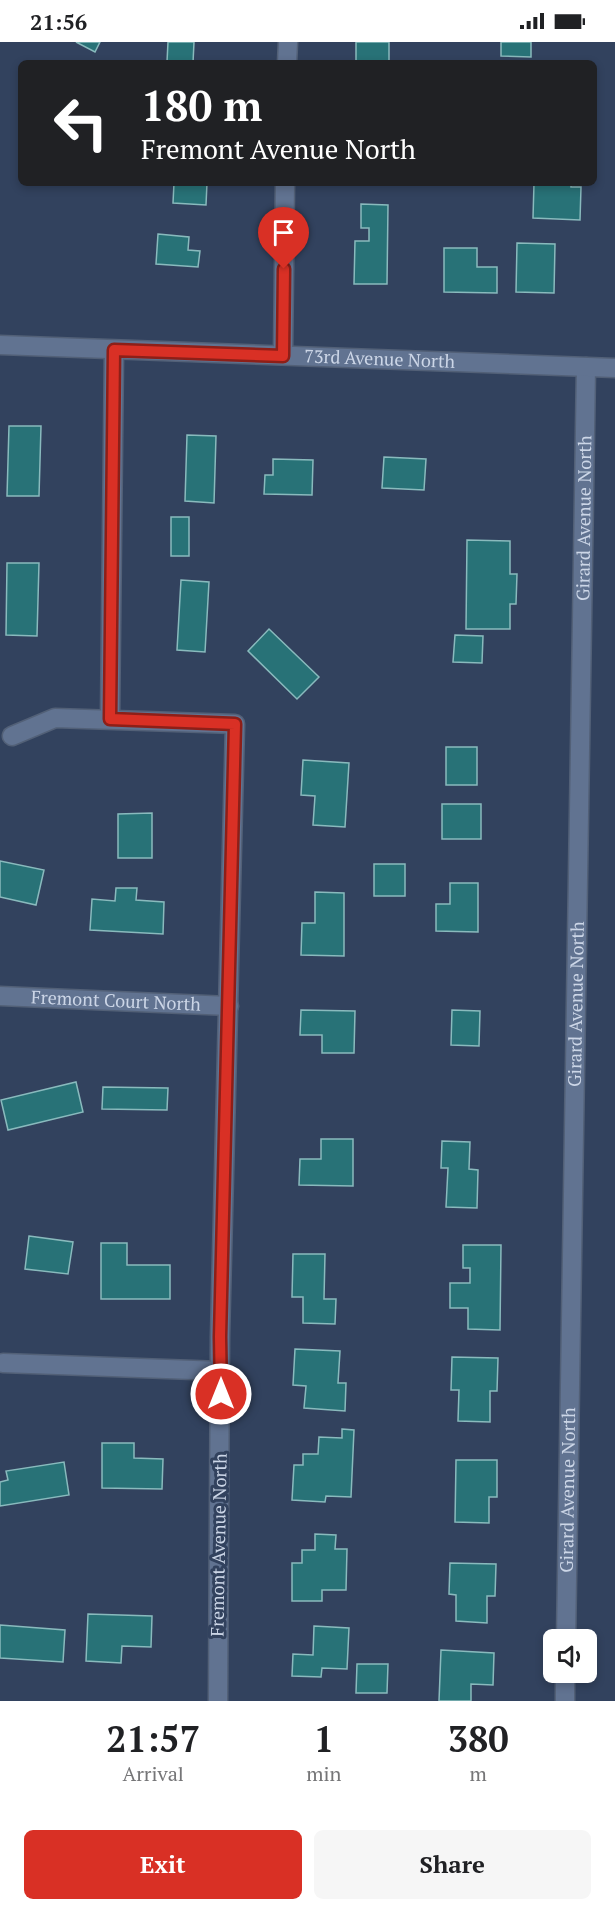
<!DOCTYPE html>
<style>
body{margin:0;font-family:"PT Serif",serif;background:#f6f6f6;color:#202124;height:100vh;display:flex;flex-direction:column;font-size:22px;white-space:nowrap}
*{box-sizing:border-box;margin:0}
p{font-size:20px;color:#757577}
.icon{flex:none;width:33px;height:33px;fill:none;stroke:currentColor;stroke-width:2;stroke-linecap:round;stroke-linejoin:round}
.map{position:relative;height:1659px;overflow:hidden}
.side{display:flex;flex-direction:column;background:#fff;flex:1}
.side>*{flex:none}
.banner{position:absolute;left:18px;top:18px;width:579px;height:126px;border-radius:9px;box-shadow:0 3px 9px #0003;background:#202124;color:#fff;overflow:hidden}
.controls{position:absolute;left:543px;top:1587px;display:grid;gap:12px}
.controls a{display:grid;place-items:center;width:54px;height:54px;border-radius:9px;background:#fff;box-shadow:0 3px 9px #0003;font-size:30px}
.pin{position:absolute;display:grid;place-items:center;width:51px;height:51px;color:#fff;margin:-62px -26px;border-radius:50% 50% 50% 0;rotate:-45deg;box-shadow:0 0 6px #0007}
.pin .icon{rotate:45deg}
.me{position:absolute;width:66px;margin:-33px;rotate:0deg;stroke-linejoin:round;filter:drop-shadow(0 0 4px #0008)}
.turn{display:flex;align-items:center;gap:21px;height:126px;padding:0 24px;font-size:27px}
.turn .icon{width:78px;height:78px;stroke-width:2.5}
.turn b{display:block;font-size:42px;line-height:51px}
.eta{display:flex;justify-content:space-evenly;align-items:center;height:102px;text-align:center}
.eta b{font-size:36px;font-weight:700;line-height:42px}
.button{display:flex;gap:12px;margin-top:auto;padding:12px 24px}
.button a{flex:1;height:69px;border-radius:9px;background:#d93025;color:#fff;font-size:24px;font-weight:700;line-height:69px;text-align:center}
.button a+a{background:#f6f6f6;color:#202124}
.status{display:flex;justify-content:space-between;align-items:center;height:42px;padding:0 30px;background:#fff;direction:ltr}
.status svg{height:16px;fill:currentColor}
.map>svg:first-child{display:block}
.building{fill:#287277;stroke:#89babd;stroke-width:1.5}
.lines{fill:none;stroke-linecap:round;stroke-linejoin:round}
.minor-casing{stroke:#526077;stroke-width:21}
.tertiary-casing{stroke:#526077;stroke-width:21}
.minor{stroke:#617391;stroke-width:18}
.tertiary{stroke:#617391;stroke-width:18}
.route-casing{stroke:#8d1f18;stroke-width:15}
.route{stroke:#d93025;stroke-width:10}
.labels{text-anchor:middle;stroke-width:6;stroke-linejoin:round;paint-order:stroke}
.street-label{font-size:18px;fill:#ccd6e7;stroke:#32425e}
</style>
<div class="status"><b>21:56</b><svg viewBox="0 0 49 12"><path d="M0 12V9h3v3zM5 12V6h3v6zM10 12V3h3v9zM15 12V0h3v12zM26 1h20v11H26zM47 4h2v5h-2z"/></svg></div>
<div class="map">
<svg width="615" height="1659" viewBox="0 0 615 1659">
<rect width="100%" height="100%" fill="#32425e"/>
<g class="building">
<polygon points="76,0 100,0 95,10"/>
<polygon points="168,0 194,0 193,21 167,20"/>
<rect x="356" y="0" width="33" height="21"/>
<polygon points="501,0 531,0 531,15 501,14"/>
<polygon points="174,141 207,141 206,163 173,161"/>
<polygon points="534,141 571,141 571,145 581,145 580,178 533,176"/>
<polygon points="361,162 388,163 387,242 354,242 355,199 369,199 369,186 361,186"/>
<polygon points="158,192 189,195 188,208 200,209 198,225 156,222"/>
<polygon points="517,201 555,202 554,251 516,250"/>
<polygon points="444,206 477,206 477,225 497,225 497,251 444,250"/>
<polygon points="9,384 41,384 39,454 7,454"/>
<polygon points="187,393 216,394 214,461 185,459"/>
<polygon points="384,415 426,417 424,448 382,446"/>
<polygon points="273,417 313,418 312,453 264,452 265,433 273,433"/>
<rect x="171" y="475" width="18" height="39"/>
<polygon points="467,498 510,499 510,532 517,532 516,562 510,562 510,587 466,587"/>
<polygon points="7,521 39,521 37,594 6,593"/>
<polygon points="181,538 209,540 205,610 177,608"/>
<polygon points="269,587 319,635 297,657 248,609"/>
<polygon points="455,593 483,594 482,621 453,620"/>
<rect x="446" y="705" width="31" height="38"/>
<polygon points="303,718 349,721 345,785 313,783 315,754 301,753"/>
<rect x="442" y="762" width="39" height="35"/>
<polygon points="152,771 152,816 118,816 118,772"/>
<polygon points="0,819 44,828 36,863 0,855"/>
<rect x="374" y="822" width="31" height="32"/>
<polygon points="450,841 478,841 478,890 436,889 436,862 450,862"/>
<polygon points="116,846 137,846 136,858 164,860 163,892 90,888 92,857 115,859"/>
<polygon points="315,850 344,851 344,914 301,913 302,881 315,881"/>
<polygon points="301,968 355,969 354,1011 322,1011 322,993 300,993"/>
<polygon points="452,968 480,969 479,1004 451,1003"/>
<polygon points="76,1040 83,1070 8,1088 1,1058"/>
<polygon points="103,1045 168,1046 167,1068 102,1067"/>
<polygon points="321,1097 353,1097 353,1144 299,1143 300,1117 321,1117"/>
<polygon points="442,1099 470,1100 469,1127 478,1128 477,1166 446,1165 448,1126 441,1126"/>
<polygon points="29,1194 73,1200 68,1232 25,1227"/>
<polygon points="101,1201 127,1201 127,1223 170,1223 170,1257 101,1257"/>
<polygon points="463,1203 501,1203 500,1288 468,1287 468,1266 450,1266 450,1241 470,1241 470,1226 463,1226"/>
<polygon points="293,1212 325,1212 324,1257 336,1257 335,1282 303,1281 303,1255 292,1255"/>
<polygon points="295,1307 340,1309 338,1341 346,1341 345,1369 304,1366 306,1344 293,1343"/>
<polygon points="452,1315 498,1316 497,1349 490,1349 490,1380 458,1379 459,1348 451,1348"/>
<polygon points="342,1387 354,1388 351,1455 326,1454 325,1460 292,1458 294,1423 303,1423 303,1412 318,1412 319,1395 342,1396"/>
<polygon points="102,1401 134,1401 134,1416 163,1417 162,1447 102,1446"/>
<polygon points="456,1418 497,1418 497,1455 489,1455 489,1481 455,1480"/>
<polygon points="64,1420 69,1453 0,1464 0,1440 8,1438 6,1429"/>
<polygon points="315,1492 336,1493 335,1507 347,1507 346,1548 322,1548 322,1559 292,1559 292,1521 302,1521 302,1508 315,1508"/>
<polygon points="450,1521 496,1522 495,1554 487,1554 487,1581 456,1579 456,1553 449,1552"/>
<polygon points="88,1572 152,1574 151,1605 122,1604 121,1621 86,1619"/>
<polygon points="0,1583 65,1588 63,1620 0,1616"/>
<polygon points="314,1584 349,1586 347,1627 322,1626 321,1635 292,1634 293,1612 313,1613"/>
<polygon points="441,1608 494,1611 493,1643 471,1642 471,1659 439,1659"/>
<polygon points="357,1622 388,1622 387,1651 356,1651"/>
</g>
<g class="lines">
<defs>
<g id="minor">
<polyline points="287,21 288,0"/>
<polyline points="283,313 285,141"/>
<polyline points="110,677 114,308"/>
<polyline points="12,694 55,676 235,682 220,1295 218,1659"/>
<path id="s1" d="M0,954L229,964"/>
<polyline points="3,1321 221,1329"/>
<path id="s2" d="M566,1598C571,1173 582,749 586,325"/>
<polyline points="565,1659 565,1630"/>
</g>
<g id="tertiary">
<path id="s3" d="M0,303L615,326"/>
</g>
</defs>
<use href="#minor" class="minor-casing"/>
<use href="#tertiary" class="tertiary-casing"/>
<use href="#minor" class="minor"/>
<use href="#tertiary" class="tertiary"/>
</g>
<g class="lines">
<defs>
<polyline id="route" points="221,1352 220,1295 235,682 110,677 114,308 283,314 284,227"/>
</defs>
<use href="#route" class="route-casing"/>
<use href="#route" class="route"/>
</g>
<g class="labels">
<g class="street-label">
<text dy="6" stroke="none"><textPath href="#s3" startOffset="380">73rd Avenue North</textPath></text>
<text dy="6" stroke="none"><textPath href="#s2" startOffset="1122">Girard Avenue North</textPath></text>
<text dy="6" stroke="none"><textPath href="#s1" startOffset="116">Fremont Court North</textPath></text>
<text dy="6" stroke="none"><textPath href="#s2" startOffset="636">Girard Avenue North</textPath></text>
<text dy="6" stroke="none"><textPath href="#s2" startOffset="150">Girard Avenue North</textPath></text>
<text transform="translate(219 1503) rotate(-89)" y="6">Fremont Avenue North</text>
</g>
</g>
</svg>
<div class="controls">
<a><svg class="icon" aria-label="sound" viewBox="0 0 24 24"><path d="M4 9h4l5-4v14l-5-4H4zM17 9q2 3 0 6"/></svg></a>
</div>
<div class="pin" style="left:284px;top:227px;background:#d93025"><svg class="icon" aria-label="arrive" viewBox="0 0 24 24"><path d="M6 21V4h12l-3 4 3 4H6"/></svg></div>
<svg class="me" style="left:221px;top:1352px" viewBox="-20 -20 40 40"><circle r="17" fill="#d93025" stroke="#fff" stroke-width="3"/><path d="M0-11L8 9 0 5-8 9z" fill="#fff"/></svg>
<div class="banner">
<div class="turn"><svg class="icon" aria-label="left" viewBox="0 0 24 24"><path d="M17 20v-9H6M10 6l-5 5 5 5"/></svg><div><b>180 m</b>Fremont Avenue North</div></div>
</div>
</div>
<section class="side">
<div class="eta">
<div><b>21:57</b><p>Arrival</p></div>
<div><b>1</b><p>min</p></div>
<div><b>380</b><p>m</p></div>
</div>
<div class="button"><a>Exit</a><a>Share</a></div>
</section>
